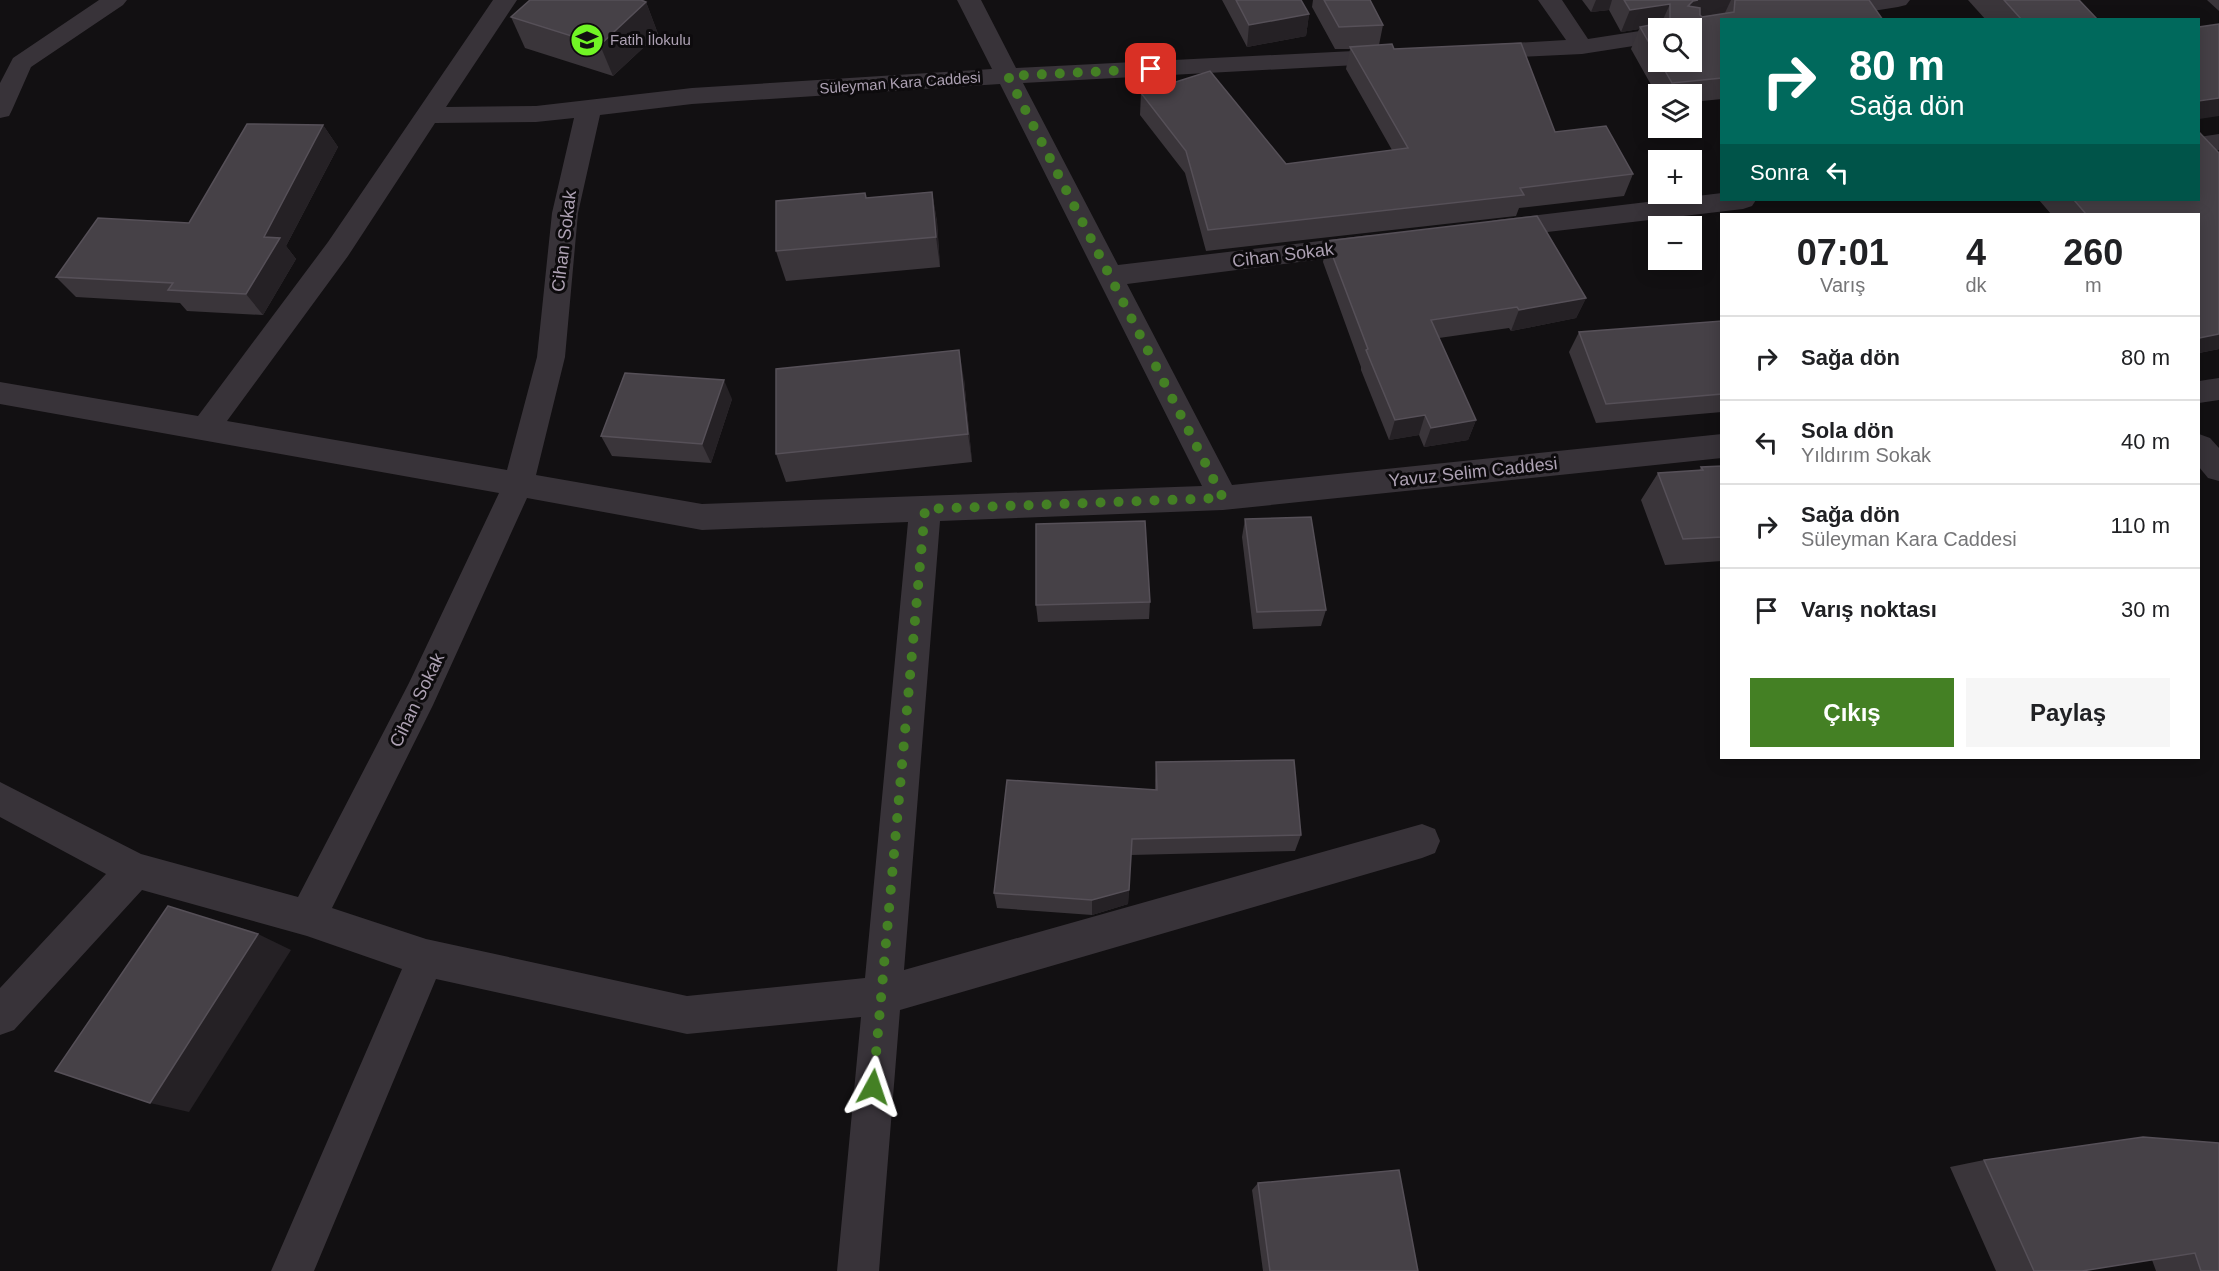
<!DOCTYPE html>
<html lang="tr">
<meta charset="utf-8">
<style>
body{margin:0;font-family:Helvetica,sans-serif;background:#f6f6f6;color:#202124;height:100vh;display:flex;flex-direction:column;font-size:22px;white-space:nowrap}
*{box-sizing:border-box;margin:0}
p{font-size:20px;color:#757577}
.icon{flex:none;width:33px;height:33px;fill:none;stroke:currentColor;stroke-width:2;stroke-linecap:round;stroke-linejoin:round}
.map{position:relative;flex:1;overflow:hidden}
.sheet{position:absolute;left:1720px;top:213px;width:480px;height:546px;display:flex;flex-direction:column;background:#fff;border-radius:0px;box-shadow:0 3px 15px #0003}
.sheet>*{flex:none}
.guide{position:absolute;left:1720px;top:18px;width:480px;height:183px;border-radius:0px;box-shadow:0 3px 15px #0003;background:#00695c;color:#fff;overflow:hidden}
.tools{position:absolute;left:1648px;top:18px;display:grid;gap:12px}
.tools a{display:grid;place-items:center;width:54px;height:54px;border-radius:0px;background:#fff;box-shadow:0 3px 15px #0003;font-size:30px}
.pin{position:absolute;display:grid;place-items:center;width:51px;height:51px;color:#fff;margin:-26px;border-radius:12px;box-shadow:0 3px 9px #0006}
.me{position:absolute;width:66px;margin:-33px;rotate:5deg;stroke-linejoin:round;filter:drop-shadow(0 0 4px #0008)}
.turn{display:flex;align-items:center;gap:21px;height:126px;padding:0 30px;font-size:27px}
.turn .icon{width:78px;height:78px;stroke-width:2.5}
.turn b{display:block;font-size:42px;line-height:51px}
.then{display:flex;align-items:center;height:57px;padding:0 30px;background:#0003;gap:12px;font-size:22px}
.eta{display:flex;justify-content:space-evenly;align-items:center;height:102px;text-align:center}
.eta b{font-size:36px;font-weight:600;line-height:42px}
.action{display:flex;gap:12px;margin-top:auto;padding:12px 30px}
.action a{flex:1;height:69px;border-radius:0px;background:#448024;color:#fff;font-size:24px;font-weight:600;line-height:69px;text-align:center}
.action a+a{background:#f6f6f6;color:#202124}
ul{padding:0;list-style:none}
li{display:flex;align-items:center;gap:18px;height:84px;padding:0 30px;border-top:2px solid #e0e0e0}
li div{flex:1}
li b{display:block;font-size:22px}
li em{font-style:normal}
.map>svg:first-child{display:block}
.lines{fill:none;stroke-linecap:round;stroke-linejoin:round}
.street{fill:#383339;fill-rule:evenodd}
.wall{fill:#3a353a;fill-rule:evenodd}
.shaded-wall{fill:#252125}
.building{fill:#464147;stroke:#565058;stroke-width:1.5}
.route{stroke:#448024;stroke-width:10;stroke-dasharray:0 18}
.labels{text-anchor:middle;stroke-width:6;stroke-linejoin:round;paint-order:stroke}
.far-poi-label{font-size:15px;fill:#ada1b3;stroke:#0d0b0d;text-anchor:start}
.far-street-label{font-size:15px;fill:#ada1b3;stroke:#0d0b0d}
.street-label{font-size:18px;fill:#ada1b3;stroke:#0d0b0d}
</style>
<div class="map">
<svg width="2219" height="1271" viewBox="0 0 2219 1271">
<rect width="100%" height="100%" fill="#121012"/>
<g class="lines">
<g class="street">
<polygon points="99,0 127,0 123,5 31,67 12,110 9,116 0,118 0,83 13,58"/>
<path d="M493,0H517L446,107L536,106L692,88L992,69L957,0H981L1016,68L1393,49L1401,51L1405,56L1401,61L1393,63L1023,83L1118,265L1370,235L1379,237L1383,244L1379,251L1370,253L1127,284L1232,485L1722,434V458L1223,510L940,521L904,970L1422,824L1435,829L1440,841L1435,853L1422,858L900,1010L879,1271H837L861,1017L687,1034L436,979L314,1271H271L402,969L307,936L142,890L14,1030L0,1035V988L106,874L0,817V782L141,854L298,897L409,683L499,493L0,404V382L198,416L328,242ZM1000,84L1202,486L702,504L536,475L565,357L578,213L600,115L692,104ZM574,118L552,213L537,357L507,470L227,421L348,256L435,123L536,122ZM527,498L702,530L908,522L865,978L687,996L426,939L332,908L433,705Z"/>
<polygon points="1538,0 1562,0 1588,39 1659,28 1662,28 1659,28 1659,42 1582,54 1478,59 1470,57 1466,52 1470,47 1478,45 1566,40"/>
<polygon points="1852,0 1910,0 1906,5 1898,7 1816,20 1755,20 1758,15 1766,13"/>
<polygon points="2219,134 2219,150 2199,153 2199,137"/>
<polygon points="1722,193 1722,200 1756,200 1752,206 1743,209 1496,238 1487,236 1483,229 1487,222 1496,220"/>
<polygon points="2219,378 2219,400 2199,403 2199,381"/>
<polygon points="2199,434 2210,438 2219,448 2219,481 2208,478 2199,467"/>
</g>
</g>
<g class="wall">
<polygon points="1222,0 1301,0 1309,14 1306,36 1247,47"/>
<polygon points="1313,0 1370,0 1383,25 1379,45 1394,49 1555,132 1633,174 1624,196 1519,208 1516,216 1206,251 1185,173 1140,115 1141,93 1286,164 1392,150 1346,69 1350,49 1335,49 1312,7"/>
<path d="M1582,0H1869L1722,20V99L1692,102V94H1659V99L1631,49L1639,29L1621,32L1609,10L1591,12ZM1659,28L1692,62H1659Z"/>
<polygon points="1968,0 2079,0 2098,20 1986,20"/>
<polygon points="2207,0 2219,0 2219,11"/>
<polygon points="646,2 658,34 613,76 525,48 511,17"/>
<polygon points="323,125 338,147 286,246 296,259 263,315 187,311 180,303 76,297 56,277 189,223"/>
<polygon points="932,192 937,222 940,267 786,281 776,251 866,198"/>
<polygon points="2039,200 2199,200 2219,349 2199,353 2199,214 2051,214"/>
<polygon points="1327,241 1586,298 1576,318 1511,331 1509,328 1439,338 1476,420 1468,440 1424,447 1419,435 1389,440 1361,370 1361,367 1323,262"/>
<polygon points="1722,321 1722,412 1596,423 1569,352 1579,332"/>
<polygon points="964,379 972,462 786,482 776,454"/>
<polygon points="732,399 711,463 612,456 601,436"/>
<polygon points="1722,466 1722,561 1665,565 1641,500 1658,473 1699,471 1701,467"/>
<polygon points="1245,519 1326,610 1321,626 1253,629 1242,537"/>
<polygon points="1150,602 1149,619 1038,622 1036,605"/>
<polygon points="1156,762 1301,835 1295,851 1131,855 1128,904 1092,915 997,908 994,893 1155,790 1155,780"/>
<polygon points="2219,1143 2219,1271 2156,1271 2152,1260 2082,1271 1996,1271 1950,1167 1984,1160"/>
<polygon points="1258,1183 1418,1271 1263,1271 1252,1190"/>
</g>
<g class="shaded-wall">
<polygon points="1596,0 1612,0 1609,10 1591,12"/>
<polygon points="1698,0 1731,0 1723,17 1684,23 1688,6 1693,1"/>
<polygon points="646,2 658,34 613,76 600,45"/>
<polygon points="1670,4 1660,26 1640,27 1639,29 1621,32 1630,10"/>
<polygon points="1309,14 1306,36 1247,47 1249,25"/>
<polygon points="2219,98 2219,116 2199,119 2199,101"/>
<polygon points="323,125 338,147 286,246 296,259 263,315 246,294 264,237"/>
<polygon points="932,192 937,222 940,267 936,237"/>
<polygon points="1586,298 1576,318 1511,331 1519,310"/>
<polygon points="2219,334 2219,349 2199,353 2199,338"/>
<polygon points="959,350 964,379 972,462 968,434"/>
<polygon points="724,380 732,399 711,463 702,444"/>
<polygon points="1425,415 1419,435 1389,440 1395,420"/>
<polygon points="1476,420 1468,440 1424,447 1431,428"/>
<polygon points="1132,839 1128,904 1092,915 1092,900"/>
<polygon points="258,934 291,950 189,1112 150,1103"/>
</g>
<g class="building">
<polygon points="530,0 641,0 646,2 600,45 511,17"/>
<polygon points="1236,0 1301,0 1309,14 1249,25"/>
<polygon points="1324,0 1370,0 1383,25 1339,27"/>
<polygon points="1624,0 1698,0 1693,1 1688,6 1700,8 1700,15 1702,17 1734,12 1735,0 1869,0 1883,20 1722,20 1722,78 1672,83 1660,62 1692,62 1692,28 1659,28 1659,60 1640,27 1670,21 1670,4 1630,10"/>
<polygon points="2004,0 2079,0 2098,20 2022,20"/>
<polygon points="2219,24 2219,98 2199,101 2199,27"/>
<polygon points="1521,43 1555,132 1606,126 1633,174 1520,188 1524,195 1208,230 1186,151 1141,93 1210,71 1286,164 1408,148 1350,47 1392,44 1394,49"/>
<polygon points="247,124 323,125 264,237 280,238 246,294 168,290 173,283 56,277 98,218 189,223"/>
<polygon points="2199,132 2219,153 2219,334 2199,338 2199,214 2086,214 2074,200 2199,200"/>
<polygon points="932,192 936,237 776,251 776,201 865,193 866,198"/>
<polygon points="1537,216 1586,298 1519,310 1517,307 1431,320 1476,420 1431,428 1425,415 1395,420 1366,350 1368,349 1327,241"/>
<polygon points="1722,321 1722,394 1606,404 1579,332"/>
<polygon points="959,350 968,434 776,454 776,369"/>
<polygon points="625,373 724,380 702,444 601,436"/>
<polygon points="1722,466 1722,537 1683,539 1658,473 1703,470 1701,467"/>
<polygon points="1311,517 1326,610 1257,612 1245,519"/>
<polygon points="1145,521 1150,602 1036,605 1036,524"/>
<polygon points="1294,760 1301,835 1132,839 1129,890 1092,900 994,893 1007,780 1157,790 1156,762"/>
<polygon points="168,906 258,934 150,1103 55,1071"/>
<polygon points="2143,1137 2219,1143 2219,1271 2201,1271 2195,1253 2082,1271 2034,1271 1984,1160"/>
<polygon points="1399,1170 1418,1271 1270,1271 1258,1183"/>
</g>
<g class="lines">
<polyline class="route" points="873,1087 925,509 1223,498 1008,76 1151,69"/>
</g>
<defs>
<symbol id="school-disc" viewBox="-11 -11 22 22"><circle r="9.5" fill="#71f525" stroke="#0d0b0d"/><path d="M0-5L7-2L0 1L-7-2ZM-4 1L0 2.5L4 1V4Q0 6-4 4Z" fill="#111"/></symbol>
</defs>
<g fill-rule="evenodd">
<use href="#school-disc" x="568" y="21" width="38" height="38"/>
</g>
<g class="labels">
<g class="far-poi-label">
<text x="610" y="45">Fatih İlokulu</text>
</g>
<g class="far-street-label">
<text transform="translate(900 83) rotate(-4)" y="5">Süleyman Kara Caddesi</text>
</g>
<g class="street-label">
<text transform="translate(564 241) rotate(-83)" y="6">Cihan Sokak</text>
<text transform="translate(1283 255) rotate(-7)" y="6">Cihan Sokak</text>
<text transform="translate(1473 472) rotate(-6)" y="6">Yavuz Selim Caddesi</text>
<text transform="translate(417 700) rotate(-64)" y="6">Cihan Sokak</text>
</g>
</g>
</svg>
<div class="tools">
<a><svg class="icon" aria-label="search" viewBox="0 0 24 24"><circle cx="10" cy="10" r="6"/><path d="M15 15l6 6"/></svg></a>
<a><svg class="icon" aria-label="layers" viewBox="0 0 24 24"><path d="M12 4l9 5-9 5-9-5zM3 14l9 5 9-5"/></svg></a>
<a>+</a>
<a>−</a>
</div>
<div class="pin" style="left:1151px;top:69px;background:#d93025"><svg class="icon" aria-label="arrive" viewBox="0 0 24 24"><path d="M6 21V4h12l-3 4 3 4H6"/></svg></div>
<svg class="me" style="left:873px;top:1087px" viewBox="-20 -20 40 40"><path d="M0-17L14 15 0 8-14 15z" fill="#448024" stroke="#fff" stroke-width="4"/></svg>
<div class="guide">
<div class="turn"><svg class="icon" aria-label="right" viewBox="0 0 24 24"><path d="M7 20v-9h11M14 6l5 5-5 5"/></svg><div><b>80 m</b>Sağa dön</div></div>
<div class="then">Sonra<svg class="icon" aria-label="left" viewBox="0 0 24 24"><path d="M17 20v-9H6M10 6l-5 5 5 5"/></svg></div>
</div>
<section class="sheet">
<div class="eta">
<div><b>07:01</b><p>Varış</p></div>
<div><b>4</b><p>dk</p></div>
<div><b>260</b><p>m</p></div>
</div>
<ul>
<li><svg class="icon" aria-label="right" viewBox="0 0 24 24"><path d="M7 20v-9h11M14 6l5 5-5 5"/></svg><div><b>Sağa dön</b></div><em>80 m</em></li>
<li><svg class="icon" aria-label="left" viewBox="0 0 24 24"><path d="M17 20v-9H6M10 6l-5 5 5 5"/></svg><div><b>Sola dön</b><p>Yıldırım Sokak</p></div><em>40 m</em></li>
<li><svg class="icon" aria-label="right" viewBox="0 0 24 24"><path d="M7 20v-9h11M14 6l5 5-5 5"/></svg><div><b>Sağa dön</b><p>Süleyman Kara Caddesi</p></div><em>110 m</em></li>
<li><svg class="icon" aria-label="arrive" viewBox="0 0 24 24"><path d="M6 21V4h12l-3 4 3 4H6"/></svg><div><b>Varış noktası</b></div><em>30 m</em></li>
</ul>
<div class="action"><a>Çıkış</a><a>Paylaş</a></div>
</section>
</div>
